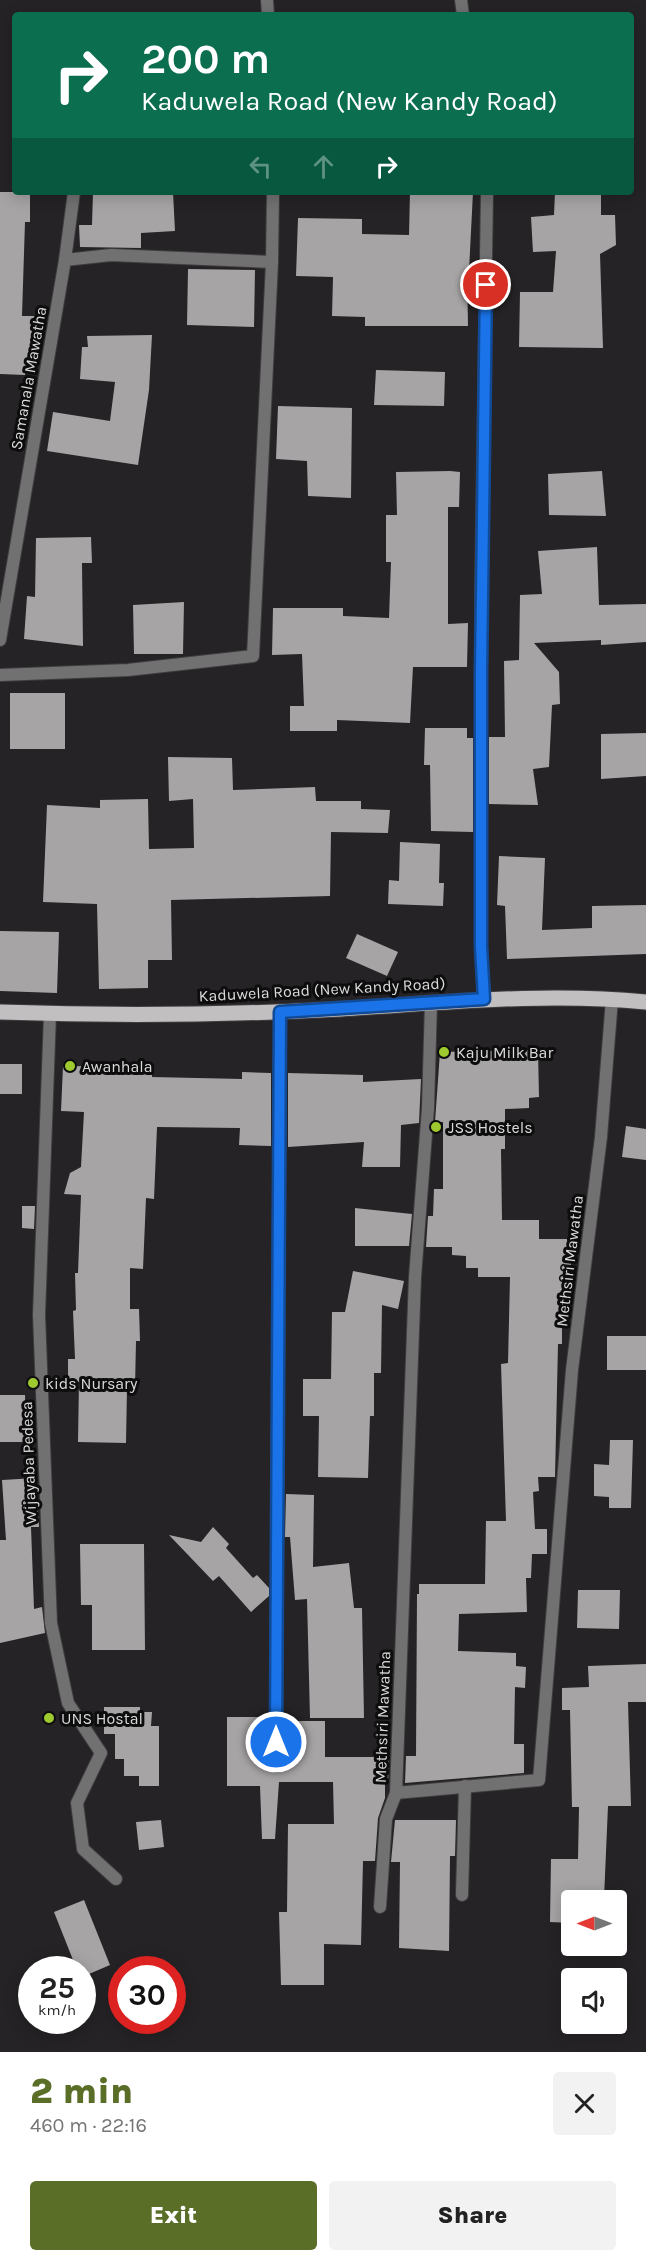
<!DOCTYPE html>
<meta charset="utf-8">
<style>
body{margin:0;font-family:Karla,sans-serif;background:#f2f2f2;color:#222;height:100vh;display:flex;flex-direction:column;font-size:22px;white-space:nowrap}
*{box-sizing:border-box;margin:0}
p{font-size:20px;color:#767676}
.icon{flex:none;width:33px;height:33px;fill:none;stroke:currentColor;stroke-width:2;stroke-linecap:round;stroke-linejoin:round}
.map{position:relative;height:2052px;overflow:hidden}
.sheet{display:flex;flex-direction:column;background:#fff;flex:1}
.sheet>*{flex:none}
.guide{position:absolute;left:12px;top:12px;width:622px;height:183px;border-radius:6px;box-shadow:0 3px 15px #0003;background:#0b6e4f;color:#fff;overflow:hidden}
.needle{width:39px;rotate:270deg}
.controls{position:absolute;left:561px;top:1890px;display:grid;gap:12px}
.controls a{display:grid;place-items:center;width:66px;height:66px;border-radius:6px;background:#fff;box-shadow:0 3px 15px #0003;font-size:30px}
.speed{position:absolute;left:18px;top:1956px;display:flex;gap:12px;font-size:30px;font-weight:700;text-align:center}
.speed>*{display:grid;place-content:center;width:78px;height:78px;border-radius:50%;background:#fff;box-shadow:0 3px 15px #0003;line-height:1}
.speed small{font-size:15px;font-weight:400}
.speed .limit{border:9px solid #d22;background:#fff;color:#111}
.pin{position:absolute;display:grid;place-items:center;width:51px;height:51px;color:#fff;margin:-26px;border:3px solid #fff;border-radius:50%;box-shadow:0 2px 6px #0007}
.me{position:absolute;width:66px;margin:-33px;rotate:0deg;stroke-linejoin:round;filter:drop-shadow(0 0 4px #0008)}
.turn{display:flex;align-items:center;gap:21px;height:126px;padding:0 30px;font-size:27px}
.turn .icon{width:78px;height:78px;stroke-width:2.5}
.turn b{display:block;font-size:42px;line-height:51px}
.lanes{display:flex;align-items:center;height:57px;padding:0 30px;background:#0003;justify-content:center;gap:30px;direction:ltr}
.lanes .off{opacity:.35}
.round{display:grid;place-items:center;flex:none;width:63px;height:63px;border-radius:6px;background:#f2f2f2}
.summary{display:flex;align-items:center;justify-content:space-between;height:102px;padding:0 30px}
h1{font-size:36px;font-weight:800;line-height:45px;color:#5a6e28}
.action{display:flex;gap:12px;margin-top:auto;padding:12px 30px}
.action a{flex:1;height:69px;border-radius:6px;background:#5a6e28;color:#fff;font-size:24px;font-weight:800;line-height:69px;text-align:center}
.action a+a{background:#f2f2f2;color:#222}
.map>svg:first-child{display:block}
.building{fill:#a7a4a6}
.lines{fill:none;stroke-linecap:round;stroke-linejoin:round}
.minor-casing{stroke:#3f3d3f;stroke-width:14}
.primary-casing{stroke:#3f3d3f;stroke-width:17}
.minor{stroke:#727172;stroke-width:12}
.primary{stroke:#c2bfc1;stroke-width:15}
.route-casing{stroke:#114b97;stroke-width:15}
.route{stroke:#1a73e8;stroke-width:10}
.poi-dot{fill:#9eca2f;stroke:#0e0d0e;stroke-width:2}
.labels{text-anchor:middle;stroke-width:6;stroke-linejoin:round;paint-order:stroke}
.street-label{font-size:16px;fill:#dcdbdc;stroke:#0e0d0e}
.poi-label{font-size:16px;fill:#dcdbdc;stroke:#0e0d0e;text-anchor:start}
</style>
<div class="map">
<svg width="646" height="2052" viewBox="0 0 646 2052">
<rect width="100%" height="100%" fill="#252325"/>
<g class="building">
<polygon points="0,192 30,192 30,222 25,222 22,316 38,316 34,372 25,370 25,375 0,374"/>
<polygon points="93,192 173,192 175,231 141,233 141,248 80,247 79,225 92,225"/>
<polygon points="410,192 473,192 469,271 467,271 468,326 365,326 365,317 332,316 333,277 296,276 298,218 362,219 362,234 409,235"/>
<polygon points="555,192 601,192 601,215 615,215 616,245 600,254 603,348 519,347 520,292 553,292 556,251 533,252 531,217 554,215"/>
<polygon points="188,269 255,270 254,327 187,325"/>
<polygon points="152,335 149,390 138,465 47,451 53,412 110,421 115,382 80,379 82,347 88,347 87,336"/>
<polygon points="376,370 445,372 444,406 374,405"/>
<polygon points="278,406 352,408 351,498 308,496 307,461 276,459"/>
<polygon points="450,471 460,472 459,507 448,507 448,624 468,623 467,667 413,667 410,723 337,720 337,731 290,731 290,706 304,706 302,654 272,655 273,608 343,608 343,616 389,618 391,562 386,562 386,515 397,515 396,472"/>
<polygon points="602,471 606,516 549,515 548,474"/>
<polygon points="91,537 92,563 82,563 83,646 24,639 27,596 35,597 36,538"/>
<polygon points="597,547 599,605 646,604 646,642 601,645 601,640 534,643 559,672 560,704 552,705 549,767 533,769 538,805 489,804 489,737 505,737 504,661 519,660 520,595 542,594 538,551"/>
<polygon points="184,602 183,654 134,654 133,605"/>
<rect x="10" y="693" width="55" height="56"/>
<polygon points="425,728 467,728 467,738 473,738 473,832 431,831 430,765 424,765"/>
<polygon points="646,733 646,776 601,779 601,734"/>
<polygon points="168,757 232,758 233,790 315,787 316,801 361,801 361,809 390,810 388,833 331,832 330,896 171,900 172,960 148,960 148,988 99,989 97,904 43,902 47,805 100,808 100,800 148,799 149,849 194,848 193,799 169,801"/>
<polygon points="400,842 440,844 439,883 444,883 443,906 388,904 389,880 399,881"/>
<polygon points="499,856 545,858 542,930 592,928 592,906 646,905 646,954 507,959 505,906 497,905"/>
<polygon points="0,931 59,932 57,993 0,991"/>
<polygon points="357,934 398,952 387,976 346,958"/>
<polygon points="538,1050 539,1097 529,1098 529,1108 505,1109 505,1149 501,1149 502,1220 539,1220 539,1239 571,1239 571,1308 562,1308 562,1344 558,1344 555,1477 538,1477 539,1491 533,1492 535,1529 547,1529 547,1554 532,1554 531,1578 526,1578 527,1612 459,1614 458,1651 516,1653 516,1666 526,1667 525,1688 515,1687 514,1744 524,1744 524,1773 405,1783 406,1756 416,1756 417,1594 419,1594 419,1584 485,1584 486,1521 506,1521 501,1364 508,1363 510,1277 478,1277 478,1268 466,1268 466,1256 452,1255 452,1247 426,1247 428,1216 433,1216 434,1189 443,1189 443,1122 435,1122 440,1052"/>
<rect x="0" y="1064" width="22" height="30"/>
<polygon points="63,1066 152,1067 152,1077 242,1079 242,1072 271,1073 271,1146 239,1145 240,1128 157,1127 154,1199 146,1198 143,1269 130,1268 130,1309 139,1309 140,1341 136,1341 135,1388 127,1388 126,1443 78,1442 79,1382 68,1382 68,1359 75,1359 73,1311 76,1310 75,1273 78,1273 81,1195 64,1194 70,1173 81,1167 84,1112 61,1111"/>
<polygon points="288,1073 363,1075 363,1082 421,1079 419,1123 401,1125 400,1167 362,1167 364,1142 288,1147"/>
<polygon points="626,1126 646,1129 646,1160 622,1157"/>
<polygon points="22,1206 35,1206 34,1229 22,1228"/>
<polygon points="355,1208 412,1214 409,1246 355,1246"/>
<polygon points="353,1271 404,1281 398,1309 382,1305 381,1373 374,1373 374,1416 370,1416 368,1478 318,1477 319,1416 303,1416 303,1379 331,1379 332,1312 345,1312"/>
<rect x="607" y="1336" width="39" height="34"/>
<polygon points="0,1395 25,1395 26,1442 0,1442"/>
<polygon points="610,1440 633,1440 631,1508 609,1508 609,1497 594,1496 594,1464 609,1465"/>
<polygon points="36,1478 39,1527 31,1527 34,1609 42,1607 45,1633 0,1643 0,1540 6,1540 2,1480"/>
<polygon points="286,1494 314,1495 313,1567 349,1563 354,1608 362,1608 364,1718 310,1718 307,1599 295,1600 290,1537 285,1537"/>
<polygon points="213,1527 229,1544 226,1548 253,1578 257,1575 269,1588 269,1596 251,1612 219,1576 213,1581 169,1535 201,1542"/>
<polygon points="80,1544 144,1544 145,1650 92,1650 92,1605 81,1605"/>
<polygon points="578,1590 620,1590 619,1629 577,1628"/>
<polygon points="646,1664 646,1702 628,1702 631,1806 608,1806 604,1898 572,1898 572,1923 550,1922 551,1859 578,1859 579,1807 572,1807 570,1710 562,1710 562,1688 589,1687 588,1666"/>
<polygon points="104,1707 140,1707 140,1712 152,1712 151,1726 159,1726 159,1786 139,1786 139,1776 124,1776 124,1759 115,1759 115,1734 104,1734"/>
<polygon points="227,1717 259,1717 259,1721 268,1721 268,1766 275,1773 281,1772 284,1766 284,1721 325,1721 325,1757 389,1757 388,1782 385,1782 385,1798 378,1818 375,1861 363,1861 361,1945 324,1944 324,1985 281,1985 279,1912 287,1912 288,1824 334,1824 333,1782 279,1782 275,1839 262,1839 260,1786 227,1786"/>
<polygon points="161,1820 164,1847 139,1850 136,1822"/>
<polygon points="395,1820 456,1820 455,1856 450,1856 449,1951 399,1948 400,1862 391,1862"/>
<polygon points="84,1900 110,1965 82,1977 82,1970 77,1970 54,1912"/>
</g>
<g class="lines">
<defs>
<g id="minor">
<polyline points="267,0 268,15"/>
<polyline points="461,0 463,15"/>
<polyline points="272,262 273,192"/>
<polyline points="0,640 65,260 74,192"/>
<polyline points="0,675 128,670 253,656 272,262 111,255 65,260"/>
<polyline points="484,999 481,947 481,587 487,192"/>
<polyline points="431,1002 428,1108 415,1277 396,1793 539,1780 572,1370 601,1137 612,999"/>
<polyline points="50,1014 39,1315 51,1623 68,1703 101,1753 77,1803 83,1849 116,1879"/>
<polyline points="276,1765 280,1012"/>
<polyline points="462,1895 465,1786"/>
<polyline points="380,1907 386,1819 396,1793"/>
</g>
<path id="primary" d="M0,1012C113,1016 228,1015 341,1009C443,1003 544,992 646,1002"/>
</defs>
<use href="#minor" class="minor-casing"/>
<use href="#primary" class="primary-casing"/>
<use href="#minor" class="minor"/>
<use href="#primary" class="primary"/>
</g>
<g class="lines">
<defs>
<polyline id="route" points="276,1742 280,1012 484,999 481,947 481,672 486,285"/>
</defs>
<use href="#route" class="route-casing"/>
<use href="#route" class="route"/>
</g>
<g class="poi-dot">
<circle cx="444" cy="1052" r="6"/>
<circle cx="70" cy="1066" r="6"/>
<circle cx="436" cy="1127" r="6"/>
<circle cx="33" cy="1383" r="6"/>
<circle cx="49" cy="1718" r="6"/>
</g>
<g class="labels">
<g class="street-label">
<text transform="translate(28 378) rotate(-80)" y="6">Samanala Mawatha</text>
<text transform="translate(322 989) rotate(-3)" y="6">Kaduwela Road (New Kandy Road)</text>
<text transform="translate(569 1261) rotate(-83)" y="6">Methsiri Mawatha</text>
<text transform="translate(28 1463) rotate(-92)" y="6">Wijayaba Pedesa</text>
<text transform="translate(382 1717) rotate(-88)" y="6">Methsiri Mawatha</text>
</g>
<g class="poi-label">
<text x="456" y="1058">Kaju Milk Bar</text>
<text x="82" y="1072">Awanhala</text>
<text x="448" y="1133">JSS Hostels</text>
<text x="45" y="1389">kids Nursary</text>
<text x="61" y="1724">UNS Hostal</text>
</g>
</g>
</svg>
<div class="controls">
<a><svg class="needle" viewBox="-14 -14 28 28"><path d="M0-13l5 13h-10z" fill="#e53935"/><path d="M0 13l5-13h-10z" fill="#767676"/></svg></a>
<a><svg class="icon" aria-label="sound" viewBox="0 0 24 24"><path d="M4 9h4l5-4v14l-5-4H4zM17 9q2 3 0 6"/></svg></a>
</div>
<div class="speed"><div>25<small>km/h</small></div><div class="limit">30</div></div>
<div class="pin" style="left:486px;top:285px;background:#d93025"><svg class="icon" aria-label="arrive" viewBox="0 0 24 24"><path d="M6 21V4h12l-3 4 3 4H6"/></svg></div>
<svg class="me" style="left:276px;top:1742px" viewBox="-20 -20 40 40"><circle r="17" fill="#1a73e8" stroke="#fff" stroke-width="3"/><path d="M0-11L8 9 0 5-8 9z" fill="#fff"/></svg>
<div class="guide">
<div class="turn"><svg class="icon" aria-label="right" viewBox="0 0 24 24"><path d="M7 20v-9h11M14 6l5 5-5 5"/></svg><div><b>200 m</b>Kaduwela Road (New Kandy Road)</div></div>
<div class="lanes"><svg class="icon off" aria-label="left" viewBox="0 0 24 24"><path d="M17 20v-9H6M10 6l-5 5 5 5"/></svg><svg class="icon off" aria-label="ahead" viewBox="0 0 24 24"><path d="M12 20V5M6 11l6-6 6 6"/></svg><svg class="icon" aria-label="right" viewBox="0 0 24 24"><path d="M7 20v-9h11M14 6l5 5-5 5"/></svg></div>
</div>
</div>
<section class="sheet">
<div class="summary"><div><h1>2 min</h1><p>460 m · 22:16</p></div><a class="round"><svg class="icon" aria-label="close" viewBox="0 0 24 24"><path d="M6 6l12 12M18 6L6 18"/></svg></a></div>
<div class="action"><a>Exit</a><a>Share</a></div>
</section>
